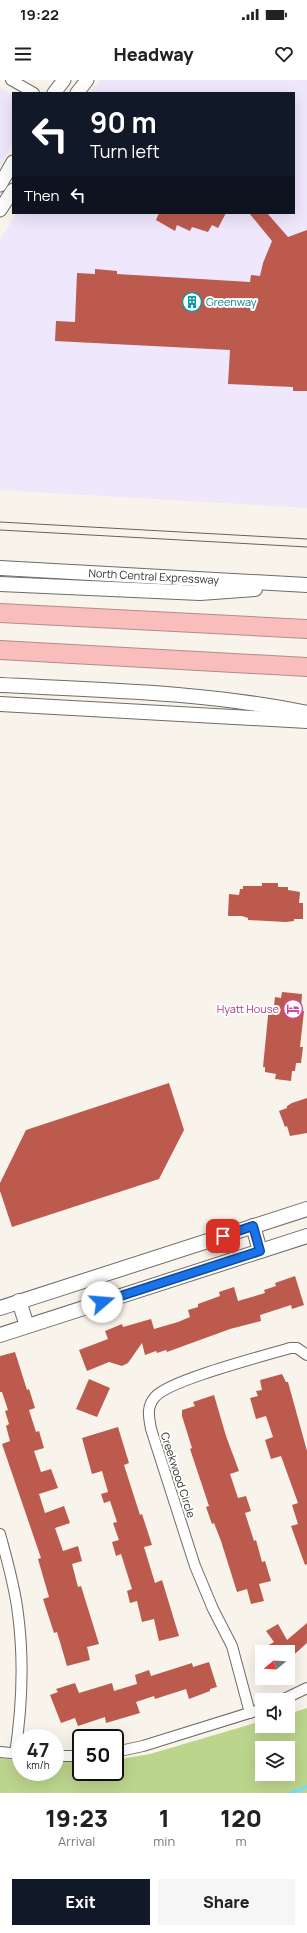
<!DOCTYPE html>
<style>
body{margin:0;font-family:Manrope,sans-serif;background:#f6f6f6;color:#222;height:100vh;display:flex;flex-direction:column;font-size:15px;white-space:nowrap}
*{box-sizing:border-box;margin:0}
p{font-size:13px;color:#767676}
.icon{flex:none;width:22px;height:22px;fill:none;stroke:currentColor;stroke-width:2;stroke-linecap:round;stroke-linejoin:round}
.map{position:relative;height:1713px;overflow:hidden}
.details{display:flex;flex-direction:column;background:#fff;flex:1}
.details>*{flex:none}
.guide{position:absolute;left:12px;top:12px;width:283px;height:122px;border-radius:0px;box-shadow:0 4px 16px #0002;background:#111827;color:#fff;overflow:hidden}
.needle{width:26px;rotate:252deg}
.tools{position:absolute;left:255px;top:1565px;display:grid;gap:8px}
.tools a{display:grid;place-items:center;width:40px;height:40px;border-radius:0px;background:#fff;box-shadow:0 4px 16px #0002;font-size:20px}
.speed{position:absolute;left:12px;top:1649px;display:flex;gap:8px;font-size:20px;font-weight:700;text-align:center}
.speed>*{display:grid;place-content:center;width:52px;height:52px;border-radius:50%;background:#fff;box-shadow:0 4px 16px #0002;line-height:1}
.speed small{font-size:10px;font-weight:400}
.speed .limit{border:2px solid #111;border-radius:6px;background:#fff;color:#111}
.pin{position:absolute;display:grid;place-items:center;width:34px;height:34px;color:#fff;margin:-17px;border-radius:8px;box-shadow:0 2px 6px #0006}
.me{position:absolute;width:44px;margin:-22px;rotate:72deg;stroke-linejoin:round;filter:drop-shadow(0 0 3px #0008)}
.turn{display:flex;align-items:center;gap:14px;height:84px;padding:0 12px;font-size:18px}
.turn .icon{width:52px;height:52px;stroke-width:2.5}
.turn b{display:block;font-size:28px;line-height:34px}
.then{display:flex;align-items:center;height:38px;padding:0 12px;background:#0003;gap:8px;font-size:15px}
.eta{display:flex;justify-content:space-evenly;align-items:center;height:68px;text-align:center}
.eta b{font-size:24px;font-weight:800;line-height:28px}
.primary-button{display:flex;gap:8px;margin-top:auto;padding:8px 12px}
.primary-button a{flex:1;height:46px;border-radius:0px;background:#111827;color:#fff;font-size:16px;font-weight:800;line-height:46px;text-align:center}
.primary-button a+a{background:#f6f6f6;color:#222}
.status{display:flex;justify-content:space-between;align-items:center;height:28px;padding:0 20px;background:#fff;direction:ltr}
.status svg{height:11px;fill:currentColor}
header{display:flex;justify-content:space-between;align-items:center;height:52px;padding:0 12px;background:#fff;font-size:18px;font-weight:800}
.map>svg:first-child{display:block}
.commercial{fill:#efe7fc}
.green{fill:#bcd58d;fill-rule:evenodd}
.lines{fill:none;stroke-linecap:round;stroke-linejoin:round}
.stream{stroke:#75ddf6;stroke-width:3.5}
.building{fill:#bb5a4d}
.minor-casing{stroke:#706c65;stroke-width:12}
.tertiary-casing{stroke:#706c65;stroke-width:15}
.secondary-casing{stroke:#706c65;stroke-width:16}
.motorway-casing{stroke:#b48c8a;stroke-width:20}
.minor{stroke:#fff;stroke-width:10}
.tertiary{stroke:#fff;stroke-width:13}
.secondary{stroke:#fff;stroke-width:14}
.motorway{stroke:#f9bdbb;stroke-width:18}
.tram{stroke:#65635e;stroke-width:1}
.route-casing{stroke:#114b97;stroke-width:10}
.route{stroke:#1a73e8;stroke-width:7}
.labels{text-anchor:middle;stroke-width:4;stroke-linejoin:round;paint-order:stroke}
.culture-label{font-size:11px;fill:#0d838f;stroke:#fff;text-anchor:start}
.street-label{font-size:11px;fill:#34322f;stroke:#fff}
.hotel-label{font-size:11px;fill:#b23c85;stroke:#fff;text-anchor:end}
</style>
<div class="status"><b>19:22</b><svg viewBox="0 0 49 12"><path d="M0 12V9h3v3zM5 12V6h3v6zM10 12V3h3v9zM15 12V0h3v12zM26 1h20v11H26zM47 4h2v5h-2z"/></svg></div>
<header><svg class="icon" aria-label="menu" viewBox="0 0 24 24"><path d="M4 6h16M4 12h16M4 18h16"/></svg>Headway<svg class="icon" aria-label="heart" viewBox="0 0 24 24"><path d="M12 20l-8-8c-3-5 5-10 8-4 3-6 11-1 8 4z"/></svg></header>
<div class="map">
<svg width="307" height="1713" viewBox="0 0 307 1713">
<rect width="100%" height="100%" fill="#f8f4ec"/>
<g class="commercial">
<polygon points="101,0 307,0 307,428 0,410 0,160 17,133 294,133 294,13 89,13"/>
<polygon points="0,7 13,15 13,61 0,87"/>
</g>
<path class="green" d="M307,1628V1713H0V1678L21,1681V1692H55V1681L81,1680V1692H115V1680L150,1674L262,1641V1646H288V1634ZM262,1668H288V1694H262Z"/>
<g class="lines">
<polyline class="stream" points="291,1713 307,1707"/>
</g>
<g class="building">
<polygon points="159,133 226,133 218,148 212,145 208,152 192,147 190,151 177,145 175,151 156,140"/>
<polygon points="249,133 267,133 288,157 307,150 307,311 293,311 293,307 228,304 230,270 55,261 56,241 75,242 77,193 95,194 95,189 117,191 117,194 250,202 251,195 260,196 263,183 272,161"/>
<polygon points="262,803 278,803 278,807 288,807 288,810 300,812 299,823 303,823 303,839 294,839 294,841 286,842 248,840 248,838 242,836 228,836 229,814 239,815 240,809 243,809 243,806 262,806"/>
<polygon points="282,912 302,914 301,930 304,931 300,967 303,967 301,983 296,983 295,991 292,991 291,1001 275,999 276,994 265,992 265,987 263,987 269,926 274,926 275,917 281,918"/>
<polygon points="169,1003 184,1050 159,1099 12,1147 0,1111 0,1103 26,1050"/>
<polygon points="307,1018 307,1053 290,1056 287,1046 285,1047 279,1031 287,1028 287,1026 292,1023"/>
<polygon points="295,1196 304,1225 292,1229 291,1225 260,1235 261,1241 230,1249 167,1272 166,1270 157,1273 156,1271 145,1275 142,1263 128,1283 122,1286 109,1282 87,1291 79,1270 108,1259 105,1251 122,1244 123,1247 151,1239 154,1249 178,1242 190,1237 188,1230 198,1227 198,1224 220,1216 219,1212 234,1207 238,1221 265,1213 264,1210 276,1206 275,1203"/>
<polygon points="15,1272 27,1310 29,1309 35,1328 29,1330 36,1352 39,1351 44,1368 34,1371 41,1392 51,1389 58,1408 39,1414 45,1433 64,1426 70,1443 55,1448 63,1471 78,1466 82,1481 72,1484 78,1507 81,1506 99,1564 87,1567 90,1580 67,1586 57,1552 54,1553 43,1519 49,1517 38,1479 41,1478 2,1364 10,1361 6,1346 9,1344 5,1331 8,1330 2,1312 0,1312 0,1276"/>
<polygon points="282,1294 286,1302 288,1302 307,1371 307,1484 305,1485 291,1446 298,1444 292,1425 298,1423 281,1376 271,1379 265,1360 273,1357 266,1336 256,1339 250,1318 258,1316 256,1311 262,1310 260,1300"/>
<polygon points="89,1299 110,1308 97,1337 76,1329"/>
<polygon points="214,1315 226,1356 239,1391 230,1394 238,1418 246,1416 251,1431 245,1433 254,1461 256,1460 262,1482 265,1481 271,1501 259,1504 264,1521 251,1524 247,1509 237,1512 221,1461 214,1443 212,1444 206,1427 209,1426 190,1369 192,1368 182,1336 182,1330 195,1326 193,1322"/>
<polygon points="118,1347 129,1383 124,1385 140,1435 142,1434 152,1465 144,1467 155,1503 162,1500 179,1556 159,1561 154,1539 142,1542 137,1521 130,1523 127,1511 132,1509 121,1474 116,1476 112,1462 119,1460 113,1443 117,1442 110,1421 104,1423 101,1414 108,1412 102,1391 92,1394 82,1358"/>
<polygon points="307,1543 307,1563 288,1580 288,1572 257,1572 274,1562 266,1551 278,1544 287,1560"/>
<polygon points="209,1582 217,1607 210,1609 210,1611 189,1619 186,1609 155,1619 154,1616 136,1622 140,1633 106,1643 105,1637 78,1646 75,1638 61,1643 50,1615 58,1612 56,1609 75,1603 79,1613 112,1603 114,1611 137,1604 135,1595 149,1590 151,1596 192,1583 193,1587"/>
</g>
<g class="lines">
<defs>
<g id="minor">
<polyline points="11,0 34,13"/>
<path d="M0,1454C7,1480 15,1507 18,1534C24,1580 22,1628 15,1674"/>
<polyline points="282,1620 307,1608"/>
<path d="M250,1633L232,1566L213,1529L195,1486L151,1349C149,1337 146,1327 155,1317C169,1300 264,1276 290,1268H297L307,1275"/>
<polyline points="0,1672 21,1674"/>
<polyline points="115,1672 143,1666 262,1629"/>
<polyline points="55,1676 81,1676"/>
</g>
<g id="tertiary">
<polyline points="54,13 64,0"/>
<polyline points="77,13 87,0"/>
<polyline points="0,105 13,82"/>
<polyline points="0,130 13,110"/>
</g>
<g id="secondary">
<path id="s1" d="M0,488L307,505"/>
<polyline points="0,504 200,513 255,509"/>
<path d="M0,605C103,610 206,612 307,633"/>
<polyline points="0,624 307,641"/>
<polyline points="253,1146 260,1171"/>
<polyline points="19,1221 27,1246"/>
<polyline points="0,1228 307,1129"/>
<polyline points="0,1255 307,1156"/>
</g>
<g id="motorway">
<polyline points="0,533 307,549"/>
<polyline points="0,570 307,587"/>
</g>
</defs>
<use href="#minor" class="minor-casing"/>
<use href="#tertiary" class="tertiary-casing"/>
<use href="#secondary" class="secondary-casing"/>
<use href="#motorway" class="motorway-casing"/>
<use href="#minor" class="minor"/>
<use href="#tertiary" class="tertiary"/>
<use href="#secondary" class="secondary"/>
<use href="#motorway" class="motorway"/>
<g class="tram">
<polyline points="0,442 307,459"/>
<polyline points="0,450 307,467"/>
</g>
</g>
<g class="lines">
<defs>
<polyline id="route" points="102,1222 260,1171 253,1146 223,1156"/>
</defs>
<use href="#route" class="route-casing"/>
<use href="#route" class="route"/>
</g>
<defs>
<symbol id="building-ring" viewBox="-11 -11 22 22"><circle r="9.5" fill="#fff" stroke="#0f9aa8" stroke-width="1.5"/><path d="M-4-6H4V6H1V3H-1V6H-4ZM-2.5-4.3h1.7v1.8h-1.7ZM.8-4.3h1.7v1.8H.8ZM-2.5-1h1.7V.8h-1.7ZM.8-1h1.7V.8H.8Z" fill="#0f9aa8"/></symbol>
<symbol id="hotel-ring" viewBox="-11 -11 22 22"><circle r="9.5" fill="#fff" stroke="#d1479c" stroke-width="1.5"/><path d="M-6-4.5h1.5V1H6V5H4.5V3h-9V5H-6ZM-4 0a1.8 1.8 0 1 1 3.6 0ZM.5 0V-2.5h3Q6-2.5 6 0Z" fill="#d1479c"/></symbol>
</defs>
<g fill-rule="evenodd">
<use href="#building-ring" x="181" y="211" width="22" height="22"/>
<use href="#hotel-ring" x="282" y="918" width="22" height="22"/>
</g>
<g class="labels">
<g class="culture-label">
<text x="206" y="226">Greenway</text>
</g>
<g class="street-label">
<text dy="4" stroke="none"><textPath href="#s1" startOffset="154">North Central Expressway</textPath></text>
<text transform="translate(178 1395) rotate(72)" y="4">Creekwood Circle</text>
</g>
<g class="hotel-label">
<text x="279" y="933">Hyatt House</text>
</g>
</g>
</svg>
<div class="tools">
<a><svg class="needle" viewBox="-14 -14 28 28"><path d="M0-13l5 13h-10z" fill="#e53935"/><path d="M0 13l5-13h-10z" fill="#767676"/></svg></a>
<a><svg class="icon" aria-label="sound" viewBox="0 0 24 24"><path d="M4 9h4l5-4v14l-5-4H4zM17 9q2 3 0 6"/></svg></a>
<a><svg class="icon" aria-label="layers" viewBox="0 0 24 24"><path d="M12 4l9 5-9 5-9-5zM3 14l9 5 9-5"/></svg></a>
</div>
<div class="speed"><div>47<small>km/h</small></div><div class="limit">50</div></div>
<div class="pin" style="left:223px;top:1156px;background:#d93025"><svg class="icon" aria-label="arrive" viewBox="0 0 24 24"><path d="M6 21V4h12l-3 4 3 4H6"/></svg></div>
<svg class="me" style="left:102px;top:1222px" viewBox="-20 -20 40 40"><circle r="19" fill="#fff"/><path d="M0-13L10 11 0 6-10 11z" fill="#1a73e8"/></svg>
<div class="guide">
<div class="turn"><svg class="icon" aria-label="left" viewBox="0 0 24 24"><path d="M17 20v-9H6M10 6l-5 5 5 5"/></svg><div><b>90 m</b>Turn left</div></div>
<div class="then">Then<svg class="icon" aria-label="left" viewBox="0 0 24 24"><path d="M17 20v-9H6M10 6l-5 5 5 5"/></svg></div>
</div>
</div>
<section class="details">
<div class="eta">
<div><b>19:23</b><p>Arrival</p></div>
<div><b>1</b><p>min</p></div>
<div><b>120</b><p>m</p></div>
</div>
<div class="primary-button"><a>Exit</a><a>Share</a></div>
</section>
